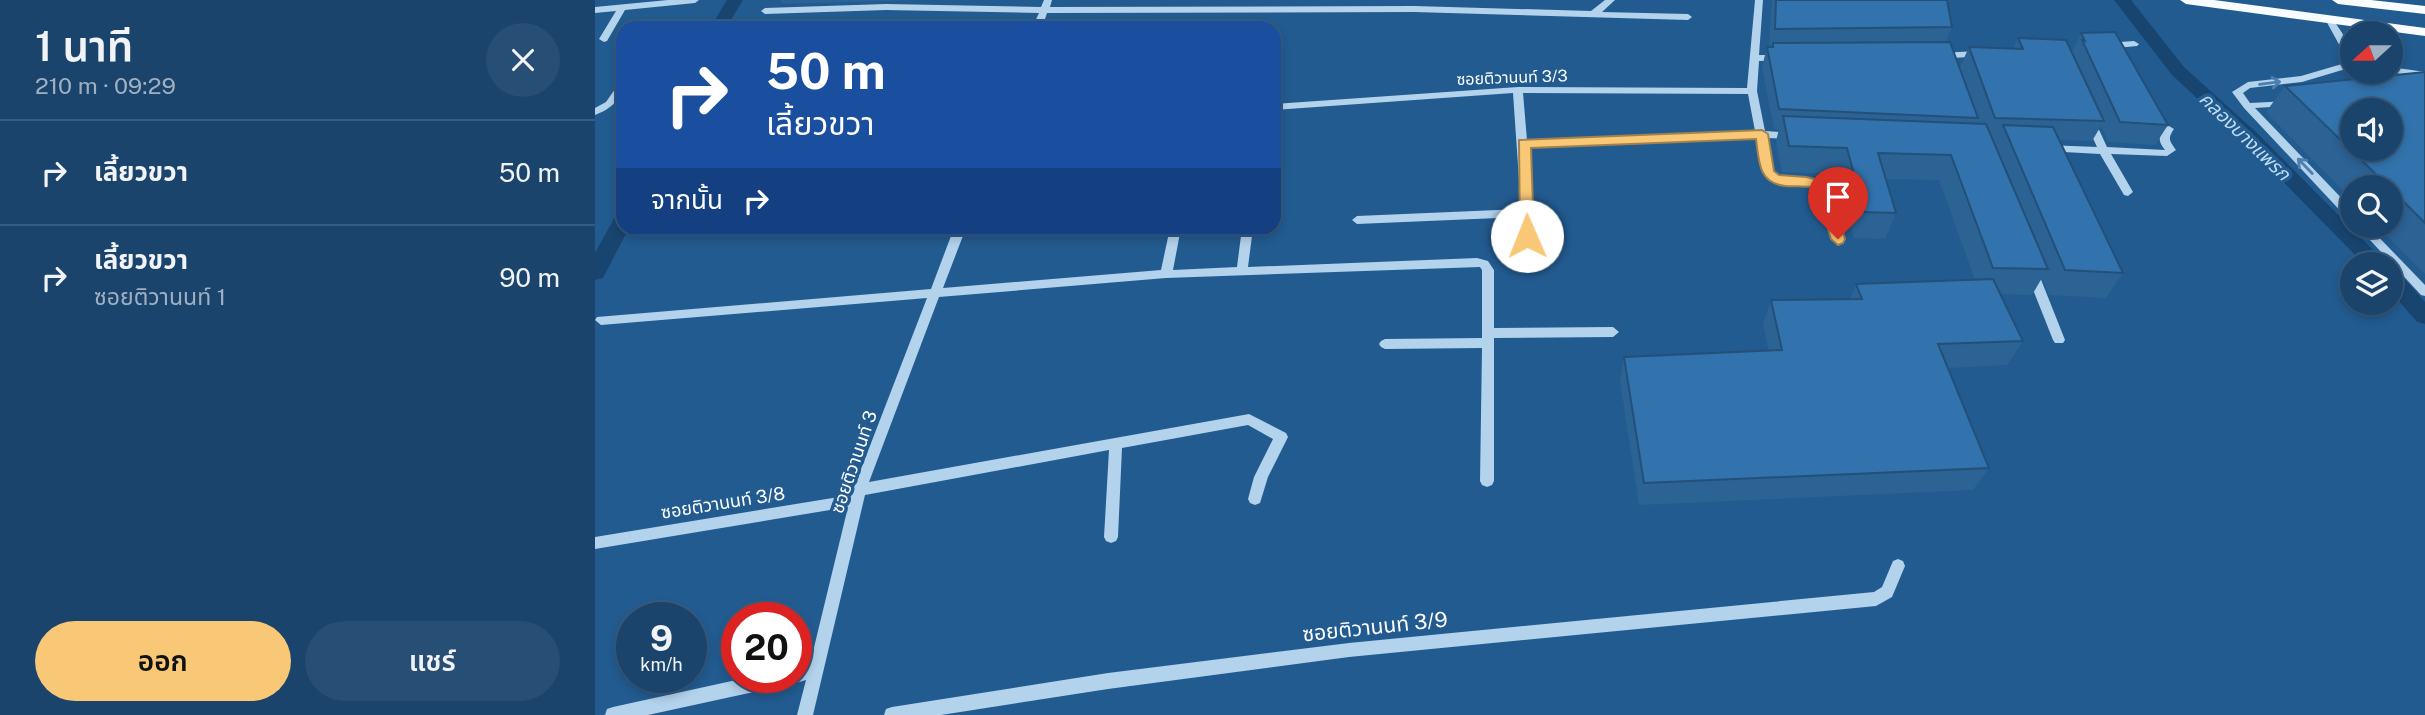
<!DOCTYPE html>
<html lang="th">
<meta charset="utf-8">
<style>
body{margin:0;font-family:"Public Sans","Noto Sans Thai",sans-serif;background:#274e74;color:#f1f3f6;height:100vh;display:flex;flex-direction:column;font-size:26px;white-space:nowrap}
*{box-sizing:border-box;margin:0}
p{font-size:23px;color:#9fb0c2}
.icon{flex:none;width:38px;height:38px;fill:none;stroke:currentColor;stroke-width:2;stroke-linecap:round;stroke-linejoin:round}
.map{position:relative;flex:1;overflow:hidden}
.side{display:flex;flex-direction:column;background:#1a446c;width:595px}
.side>*{flex:none}
.guide{position:absolute;left:21px;top:21px;width:665px;height:214px;border-radius:21px;box-shadow:0 4px 10px #0003,0 0 0 2px #385c7f;background:#1a4fa0;color:#fff;overflow:hidden}
.needle{width:46px;rotate:249deg}
.tools{position:absolute;left:1745px;top:21px;display:grid;gap:14px}
.tools a{display:grid;place-items:center;width:63px;height:63px;border-radius:50%;background:#1a446c;box-shadow:0 4px 10px #0003,0 0 0 2px #385c7f;font-size:35px}
.speed{position:absolute;left:21px;top:602px;display:flex;gap:14px;font-size:35px;font-weight:700;text-align:center}
.speed>*{display:grid;place-content:center;width:91px;height:91px;border-radius:50%;background:#1a446c;box-shadow:0 4px 10px #0003,0 0 0 2px #385c7f;line-height:1}
.speed small{font-size:18px;font-weight:400}
.speed .limit{border:10px solid #d22;background:#fff;color:#111}
.pin{position:absolute;display:grid;place-items:center;width:60px;height:60px;color:#fff;margin:-72px -30px;border-radius:50% 50% 50% 0;rotate:-45deg;box-shadow:0 0 7px #0007}
.pin .icon{rotate:45deg}
.me{position:absolute;width:77px;margin:-38px;rotate:359deg;stroke-linejoin:round;filter:drop-shadow(0 0 5px #0008)}
.turn{display:flex;align-items:center;gap:24px;height:147px;padding:0 35px;font-size:32px}
.turn .icon{width:91px;height:91px;stroke-width:2.5}
.turn b{display:block;font-size:49px;line-height:60px}
.then{display:flex;align-items:center;height:66px;padding:0 35px;background:#0003;gap:14px;font-size:26px}
.round{display:grid;place-items:center;flex:none;width:74px;height:74px;border-radius:37px;background:#274e74}
.overview{display:flex;align-items:center;justify-content:space-between;height:119px;padding:0 35px}
h1{font-size:42px;font-weight:600;line-height:52px}
.primary-button{display:flex;gap:14px;margin-top:auto;padding:14px 35px}
.primary-button a{flex:1;height:80px;border-radius:42px;background:#f8c876;color:#111;font-size:28px;font-weight:600;line-height:80px;text-align:center}
.primary-button a+a{background:#274e74;color:#f1f3f6}
ul{padding:0;list-style:none}
li{display:flex;align-items:center;gap:21px;height:105px;padding:0 35px;border-top:2px solid #385c7f}
li div{flex:1}
li b{display:block;font-size:26px}
li em{font-style:normal}
main{display:flex;flex:1;min-height:0}
.map>svg:first-child{display:block}
.lines{fill:none;stroke-linecap:round;stroke-linejoin:round}
.canal{fill:#184570;fill-rule:evenodd}
.minor{fill:#b3d2ec;fill-rule:evenodd}
.major{fill:#f9fcff;fill-rule:evenodd}
.wall{fill:#2b6395}
.building{fill:#3273ad;stroke:#235079;stroke-width:2;fill-rule:evenodd}
.oneway{stroke:#4e7fac}
.route{fill:#f8c876;stroke:#a1824d;stroke-width:2}
.labels{text-anchor:middle;stroke-width:7;stroke-linejoin:round;paint-order:stroke}
.far-street-label{font-size:16px;fill:#fff;stroke:#225b90}
.street-label{font-size:18px;fill:#fff;stroke:#225b90}
.water-label{font-size:19px;font-style:italic;fill:#bfdbf3;stroke:#225b90}
.near-street-label{font-size:21px;fill:#fff;stroke:#225b90}
</style>
<main>
<section class="side">
<div class="overview"><div><h1>1 นาที</h1><p>210 m · 09:29</p></div><a class="round"><svg class="icon" aria-label="close" viewBox="0 0 24 24"><path d="M6 6l12 12M18 6L6 18"/></svg></a></div>
<ul>
<li><svg class="icon" aria-label="right" viewBox="0 0 24 24"><path d="M7 20v-9h11M14 6l5 5-5 5"/></svg><div><b>เลี้ยวขวา</b></div><em>50 m</em></li>
<li><svg class="icon" aria-label="right" viewBox="0 0 24 24"><path d="M7 20v-9h11M14 6l5 5-5 5"/></svg><div><b>เลี้ยวขวา</b><p>ซอยติวานนท์ 1</p></div><em>90 m</em></li>
</ul>
<div class="primary-button"><a>ออก</a><a>แชร์</a></div>
</section>
<div class="map">
<svg width="1830" height="715" viewBox="0 0 1830 715">
<rect width="100%" height="100%" fill="#225b90"/>
<g class="lines">
<g class="canal">
<polygon points="132,0 148,0 131,28 115,28"/>
<polygon points="1519,0 1536,0 1589,67 1662,133 1792,264 1769,264 1648,141 1577,75"/>
<polygon points="28,213 28,228 34,228 8,278 0,280 0,253 21,215"/>
<polygon points="1796,271 1804,273 1830,302 1830,324 1822,322 1796,292"/>
</g>
<g class="minor">
<polygon points="73,0 104,0 100,3 30,10 12,41 9,42 4,39 21,11 0,13 0,7"/>
<polygon points="449,0 457,0 455,7 819,6 996,11 1010,0 1020,0 1007,12 1093,14 1097,17 1093,20 819,12 452,13 447,28 437,28 444,13 291,10 170,14 166,11 170,8 291,4 446,7"/>
<path d="M1160,0H1168L1164,55H1185L1190,58L1185,61H1164L1162,91L1170,131L1199,133L1204,136L1199,139L1171,138L1178,172L1182,176L1227,182L1234,192L1249,239L1247,242L1243,243L1237,239L1224,193L1220,188L1179,183L1169,175L1161,137L932,146L938,236L932,240L926,236L927,217L762,224L757,220L762,216L926,209L918,93L679,110V104L923,87L1152,88ZM928,93L1153,94L1160,131L932,140Z"/>
<path d="M1734,16L1738,19C1747,34 1763,51 1754,68L1707,82L1655,88L1648,93L1655,103L1694,101V105L1691,106L1660,108L1757,209V220L1753,219L1649,108L1637,92L1653,82L1706,76L1747,64L1751,57L1730,19Z"/>
<polygon points="1759,19 1762,20 1770,33 1762,33 1754,22"/>
<polygon points="1539,41 1544,44 1542,46 1511,49 1506,46 1511,43"/>
<polygon points="1385,51 1388,52 1388,56 1343,59 1338,56 1343,53"/>
<polygon points="1796,67 1830,72 1830,78 1793,72 1796,72"/>
<path d="M28,81C28,99 16,109 0,115V108L11,102L25,82Z"/>
<path d="M1495,118L1500,121L1512,147L1570,150C1562,140 1564,136 1570,127L1574,126L1579,129C1572,139 1575,141 1581,150L1572,156L1516,154L1538,192L1533,196L1529,195L1505,154L1451,151L1446,148L1451,145L1502,147L1490,121Z"/>
<polygon points="1762,226 1773,226 1830,285 1830,296 1826,295"/>
<polygon points="359,228 371,228 348,288 566,270 575,228 586,228 578,270 642,267 647,228 658,228 653,267 882,258 893,261 899,270 899,328 1018,327 1024,332 1018,337 899,338 899,481 897,485 892,487 887,485 885,481 887,348 790,349 786,347 784,344 786,341 790,339 887,338 887,270 885,267 571,278 344,297 274,482 654,414 691,433 693,437 673,477 665,503 660,505 655,503 653,499 659,477 678,439 653,425 527,448 523,537 521,541 516,543 511,541 509,537 514,450 270,495 218,715 202,715 211,680 201,683 197,681 191,685 53,715 10,715 12,709 18,707 155,677 201,677 201,667 215,664 253,507 0,549 0,537 256,495 332,298 6,325 0,320 2,317 336,289"/>
<polygon points="1437,268 1443,272 1470,340 1468,343 1460,343 1458,340 1431,272"/>
<polygon points="1303,559 1308,561 1310,566 1297,597 1281,606 754,657 513,689 346,715 289,715 291,709 297,707 513,673 754,643 1279,592 1287,587 1298,561"/>
</g>
<g class="major">
<polygon points="1585,0 1619,0 1830,28 1830,36 1591,4"/>
<polygon points="1737,0 1776,0 1830,6 1830,14 1743,4"/>
</g>
</g>
<g class="wall">
<polygon points="185,0 322,0 188,4"/>
<polygon points="1177,0 1352,0 1357,27 1351,42 1365,67 1374,47 1418,49 1423,38 1477,52 1486,33 1573,125 1560,145 1513,142 1506,126 1497,141 1464,140 1528,273 1511,298 1454,295 1447,278 1437,295 1405,294 1428,341 1412,365 1353,368 1394,468 1378,490 1044,505 1025,381 1029,357 1174,351 1168,324 1176,300 1255,299 1261,284 1380,280 1344,180 1291,179 1301,213 1290,239 1259,238 1243,174 1187,172 1181,141 1184,129 1179,129 1167,67 1172,47 1174,47"/>
<polygon points="1830,72 1830,274 1782,226 1796,226 1796,187 1757,187 1757,200 1671,112 1690,86"/>
</g>
<g class="building">
<polygon points="1181,0 1352,0 1357,27 1180,29"/>
<polygon points="1520,32 1573,125 1525,122 1487,40 1490,41 1486,33"/>
<polygon points="1423,38 1471,40 1509,121 1400,118 1374,47 1428,49"/>
<polygon points="1355,42 1383,118 1184,109 1172,47 1178,47 1178,43"/>
<path d="M1830,72V223L1796,189V187H1794L1690,86ZM1757,110H1796V149H1757Z"/>
<polygon points="1188,116 1391,124 1453,269 1398,268 1356,155 1283,153 1301,213 1269,212 1252,148 1194,146"/>
<polygon points="1408,125 1458,127 1528,273 1470,270"/>
<polygon points="1398,279 1428,341 1343,344 1394,468 1049,483 1029,357 1187,350 1176,300 1267,299 1261,284"/>
</g>
<defs><path id="oneway-shaft" d="M-6 0H5M1.5-3L5.5 0L1.5 3" fill="none" stroke-width="1.6" stroke-linecap="round" stroke-linejoin="round" transform="scale(1.75)"/></defs>
<g class="oneway">
<use href="#oneway-shaft" transform="translate(1675 83) rotate(-7)"/>
<use href="#oneway-shaft" transform="translate(1710 166) rotate(-134)"/>
</g>
<path class="route" d="M1167,130L1173,134L1179,171L1184,175L1211,177L1228,181L1236,192L1250,239L1248,243L1243,245L1236,239L1222,193L1219,188C1209,185 1200,187 1190,186C1163,183 1164,161 1161,139L936,148L939,236L932,241L925,236L924,140Z"/>
<g class="labels">
<g class="far-street-label">
<text transform="translate(917 77) rotate(-2)" y="6">ซอยติวานนท์ 3/3</text>
</g>
<g class="street-label">
<text transform="translate(259 462) rotate(-71)" y="6">ซอยติวานนท์ 3</text>
<text transform="translate(128 503) rotate(-9)" y="6">ซอยติวานนท์ 3/8</text>
</g>
<g class="water-label">
<text transform="translate(1650 136) rotate(44)" y="7">คลองบางแพรก</text>
</g>
<g class="near-street-label">
<text transform="translate(780 627) rotate(-6)" y="7">ซอยติวานนท์ 3/9</text>
</g>
</g>
</svg>
<div class="tools">
<a><svg class="needle" viewBox="-14 -14 28 28"><path d="M0-13l5 13h-10z" fill="#e53935"/><path d="M0 13l5-13h-10z" fill="#9fb0c2"/></svg></a>
<a><svg class="icon" aria-label="sound" viewBox="0 0 24 24"><path d="M4 9h4l5-4v14l-5-4H4zM17 9q2 3 0 6"/></svg></a>
<a><svg class="icon" aria-label="search" viewBox="0 0 24 24"><circle cx="10" cy="10" r="6"/><path d="M15 15l6 6"/></svg></a>
<a><svg class="icon" aria-label="layers" viewBox="0 0 24 24"><path d="M12 4l9 5-9 5-9-5zM3 14l9 5 9-5"/></svg></a>
</div>
<div class="speed"><div>9<small>km/h</small></div><div class="limit">20</div></div>
<div class="pin" style="left:1243px;top:239px;background:#d93025"><svg class="icon" aria-label="arrive" viewBox="0 0 24 24"><path d="M6 21V4h12l-3 4 3 4H6"/></svg></div>
<svg class="me" style="left:932px;top:236px" viewBox="-20 -20 40 40"><circle r="19" fill="#fff"/><path d="M0-13L10 11 0 6-10 11z" fill="#f8c876"/></svg>
<div class="guide">
<div class="turn"><svg class="icon" aria-label="right" viewBox="0 0 24 24"><path d="M7 20v-9h11M14 6l5 5-5 5"/></svg><div><b>50 m</b>เลี้ยวขวา</div></div>
<div class="then">จากนั้น<svg class="icon" aria-label="right" viewBox="0 0 24 24"><path d="M7 20v-9h11M14 6l5 5-5 5"/></svg></div>
</div>
</div>
</main>
